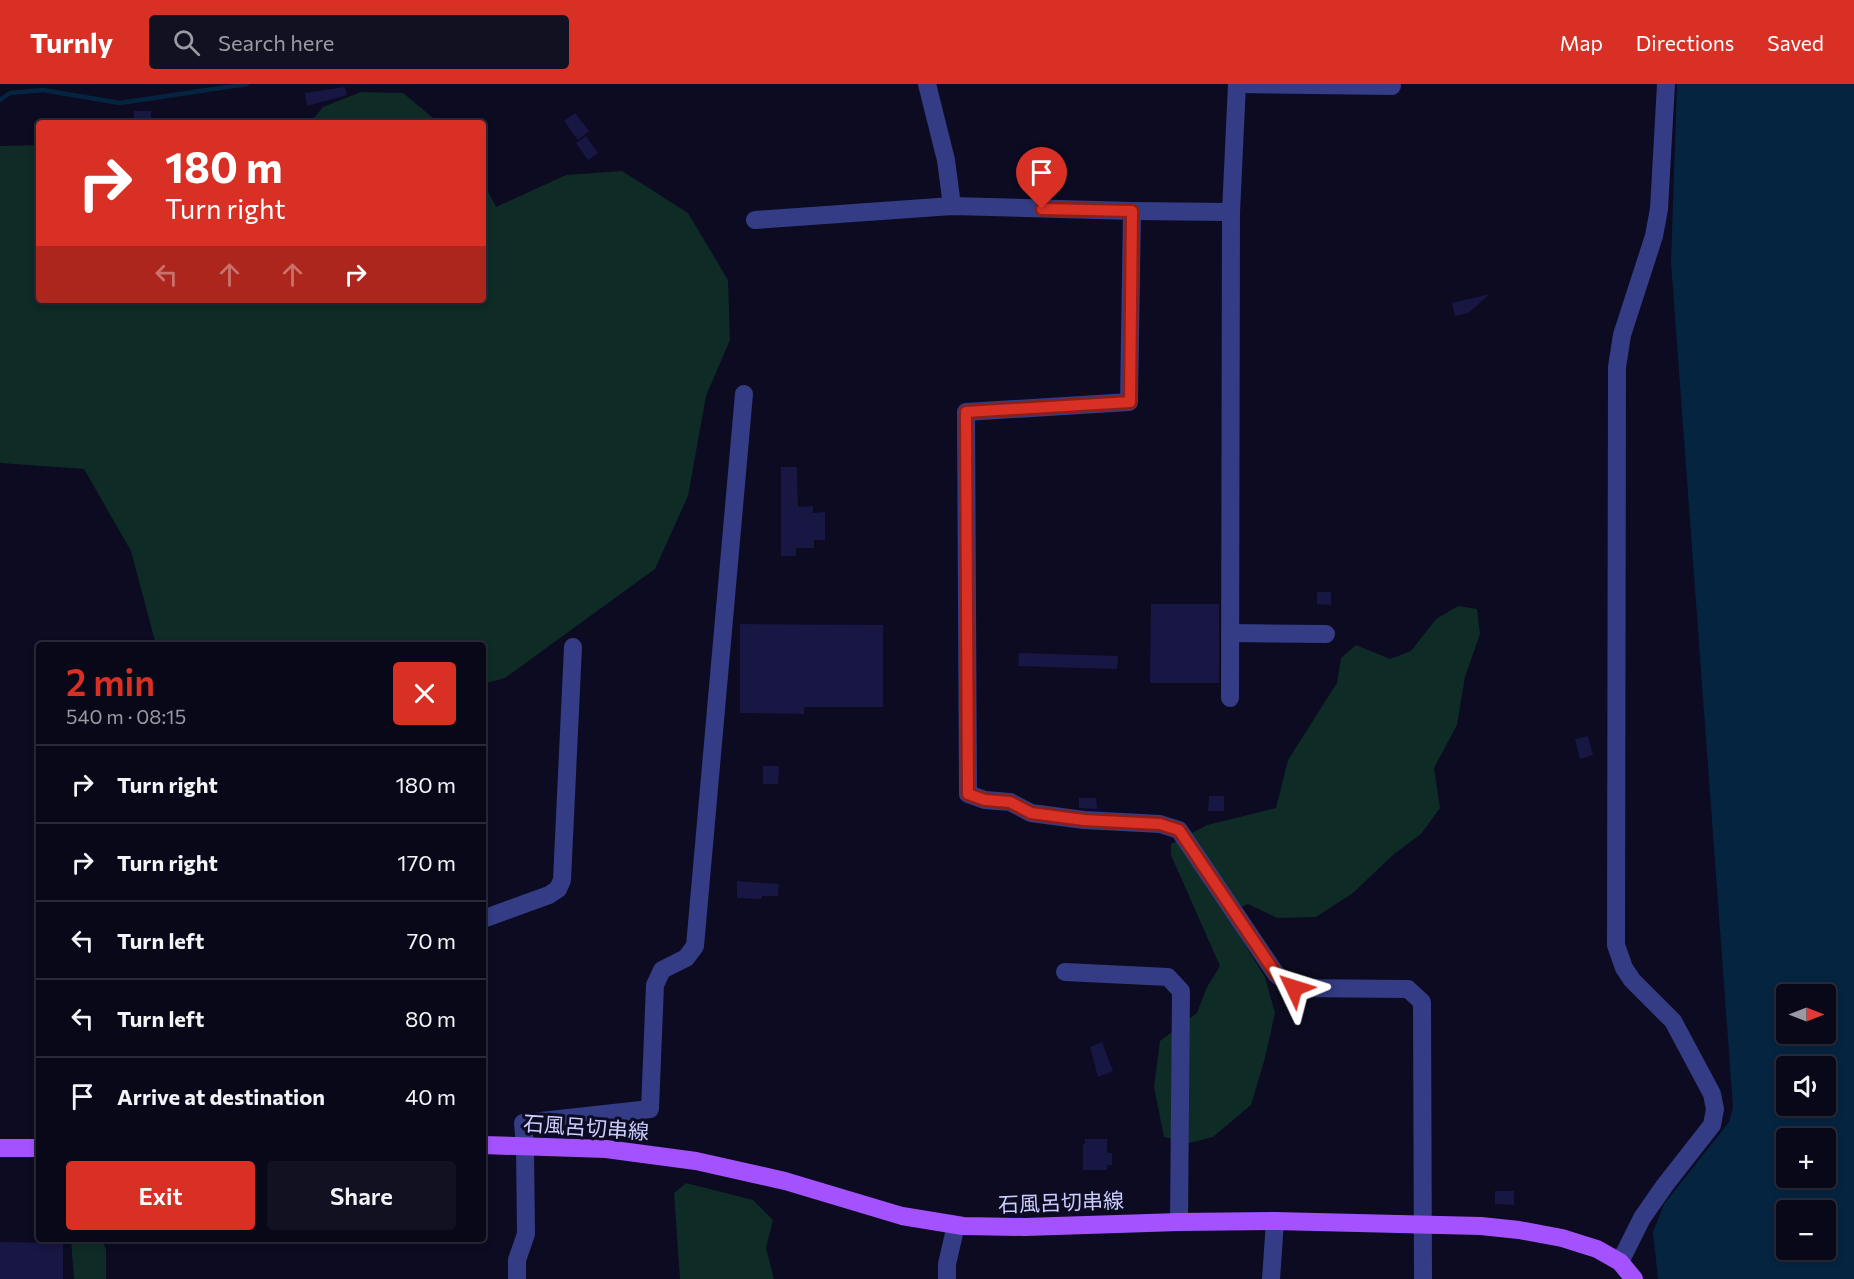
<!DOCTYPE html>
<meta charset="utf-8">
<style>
body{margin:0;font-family:Commissioner,"Noto Sans JP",sans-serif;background:#121122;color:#f1f3f6;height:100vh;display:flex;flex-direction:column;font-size:22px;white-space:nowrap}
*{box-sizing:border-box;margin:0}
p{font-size:20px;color:#999aa2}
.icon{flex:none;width:33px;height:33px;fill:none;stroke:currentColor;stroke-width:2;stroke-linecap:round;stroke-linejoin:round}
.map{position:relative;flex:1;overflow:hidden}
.details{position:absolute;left:36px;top:558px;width:450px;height:600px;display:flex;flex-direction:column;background:#090819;border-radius:6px;box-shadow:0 3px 9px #0003,0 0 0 2px #292938}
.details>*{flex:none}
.banner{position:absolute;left:36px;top:36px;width:450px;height:183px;border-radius:6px;box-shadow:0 3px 9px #0003,0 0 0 2px #292938;background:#d93025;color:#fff;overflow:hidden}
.needle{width:39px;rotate:90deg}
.controls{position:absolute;left:1776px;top:900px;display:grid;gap:12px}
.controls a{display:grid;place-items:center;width:60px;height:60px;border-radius:6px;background:#090819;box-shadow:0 3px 9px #0003,0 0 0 2px #292938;font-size:30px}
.pin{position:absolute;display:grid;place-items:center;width:51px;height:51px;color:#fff;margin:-62px -26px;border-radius:50% 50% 50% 0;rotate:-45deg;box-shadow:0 0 6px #0007}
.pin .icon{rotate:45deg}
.me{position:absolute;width:66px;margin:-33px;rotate:311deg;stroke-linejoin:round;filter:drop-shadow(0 0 4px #0008)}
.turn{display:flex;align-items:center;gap:21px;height:126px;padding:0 30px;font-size:27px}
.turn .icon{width:78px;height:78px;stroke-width:2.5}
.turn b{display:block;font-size:42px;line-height:51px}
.lanes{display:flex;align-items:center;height:57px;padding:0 30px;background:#0003;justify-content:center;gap:30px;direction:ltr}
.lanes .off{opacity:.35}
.round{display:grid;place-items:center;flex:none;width:63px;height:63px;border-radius:6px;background:#121122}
.overview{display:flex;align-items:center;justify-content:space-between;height:102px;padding:0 30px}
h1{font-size:36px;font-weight:600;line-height:45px;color:#d93025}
.action{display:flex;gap:12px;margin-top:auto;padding:12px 30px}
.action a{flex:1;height:69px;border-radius:6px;background:#d93025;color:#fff;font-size:24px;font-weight:600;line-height:69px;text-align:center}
.action a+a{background:#121122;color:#f1f3f6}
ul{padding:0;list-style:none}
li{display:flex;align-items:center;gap:18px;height:78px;padding:0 30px;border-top:2px solid #292938}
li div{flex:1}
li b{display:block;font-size:22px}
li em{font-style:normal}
header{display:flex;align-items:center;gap:36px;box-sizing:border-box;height:84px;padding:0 30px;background:#d93025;color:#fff}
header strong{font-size:28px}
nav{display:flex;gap:33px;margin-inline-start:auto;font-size:21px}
.search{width:420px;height:54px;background:#121122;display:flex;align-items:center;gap:15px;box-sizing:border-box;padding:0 21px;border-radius:6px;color:#999aa2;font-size:22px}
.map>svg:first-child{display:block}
.green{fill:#0e2b26}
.water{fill:#052440;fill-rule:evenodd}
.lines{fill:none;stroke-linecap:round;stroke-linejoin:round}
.stream{stroke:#052440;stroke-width:4.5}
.building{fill:#181643}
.minor{stroke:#333c84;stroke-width:18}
.major{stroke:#a452ff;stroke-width:18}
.route-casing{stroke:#8d1f18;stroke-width:15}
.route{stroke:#d93025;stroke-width:10}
.labels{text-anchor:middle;stroke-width:6;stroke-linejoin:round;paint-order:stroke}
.street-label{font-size:21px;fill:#cbcdff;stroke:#0c0b21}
</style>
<header>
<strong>Turnly</strong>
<div class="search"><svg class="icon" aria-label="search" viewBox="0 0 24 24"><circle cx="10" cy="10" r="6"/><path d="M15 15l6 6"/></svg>Search here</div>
<nav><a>Map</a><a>Directions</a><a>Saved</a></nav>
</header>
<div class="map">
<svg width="1854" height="1195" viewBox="0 0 1854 1195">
<rect width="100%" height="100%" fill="#0c0b21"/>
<g class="green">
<polygon points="361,8 403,9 439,39 310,39 323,23"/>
<polygon points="39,61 39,216 483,216 483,98 496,123 566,91 622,87 688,129 728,196 730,256 706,312 688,412 655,485 505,594 483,600 483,561 156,561 131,467 84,385 0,379 0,62"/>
<polygon points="1458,522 1477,525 1480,550 1465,593 1457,641 1434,684 1440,724 1421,750 1394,770 1353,809 1316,833 1277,834 1248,820 1226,830 1265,893 1275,929 1265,974 1251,1021 1213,1053 1189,1059 1164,1053 1154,1003 1160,957 1197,929 1207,903 1220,882 1171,771 1171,760 1207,741 1276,724 1288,676 1337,599 1341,574 1356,561 1390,575 1411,567 1436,535"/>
<polygon points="686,1099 753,1116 773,1136 766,1164 774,1195 680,1195 674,1109"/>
<polygon points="71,1155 101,1155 106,1165 106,1195 74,1195"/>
</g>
<path class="water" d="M1677,0H1854V1195H1658L1653,1148L1664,1120L1729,1038L1733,1023L1671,178ZM1786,910H1826V950H1786ZM1786,982H1826V1022H1786ZM1786,1054H1826V1094H1786ZM1786,1126H1826V1166H1786Z"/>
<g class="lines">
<polyline class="stream" points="0,16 10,9 43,6 120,19 247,0"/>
</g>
<g class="building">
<polygon points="345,3 347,11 307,22 305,9"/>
<rect x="134" y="27" width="17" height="12"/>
<polygon points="575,29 589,47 578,56 564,37"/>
<polygon points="586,52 598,69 588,76 576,59"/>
<polygon points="1490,210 1468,229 1455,232 1452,219"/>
<polygon points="781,383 797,383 798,423 813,422 813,429 825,428 825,456 814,456 814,464 796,464 796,472 781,472"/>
<polygon points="1317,508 1331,508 1331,521 1317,520"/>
<polygon points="1151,520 1219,520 1219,599 1150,599"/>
<polygon points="740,540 883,541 883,623 804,623 804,630 740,629"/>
<polygon points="1019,569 1118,572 1117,585 1018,582"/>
<polygon points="1588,652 1593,671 1580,675 1575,655"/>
<polygon points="763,682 779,682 778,700 763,700"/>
<polygon points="1209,712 1224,712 1224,727 1208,727"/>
<polygon points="1079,714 1096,714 1097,725 1079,724"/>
<polygon points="737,797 779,800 778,812 762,812 762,815 737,814"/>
<polygon points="1102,958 1113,987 1098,993 1090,963"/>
<polygon points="1085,1055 1107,1055 1107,1069 1112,1069 1112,1081 1107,1081 1107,1086 1083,1086 1083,1060 1085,1060"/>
<polygon points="1495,1107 1514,1107 1514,1121 1495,1120"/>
<polygon points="0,1158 63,1159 63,1195 0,1195"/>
</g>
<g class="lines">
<g class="minor">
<polyline points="927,0 946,76 952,122"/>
<polyline points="1237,0 1392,2"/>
<polyline points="1132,127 1129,318 966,328 968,710 985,716 1010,718 1031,729 1084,736 1160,740 1179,746 1276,890 1294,904 1408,905 1422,918 1423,1195"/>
<polyline points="755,136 952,122 1132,127 1231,128"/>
<polyline points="1230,549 1326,550"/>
<polyline points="1230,614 1231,128 1237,0"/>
<polyline points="483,835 549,811 558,805 562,796 573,563"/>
<polyline points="1065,888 1168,893 1181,907 1179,1138"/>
<polyline points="1620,1178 1642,1134 1665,1101 1712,1041 1715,1025 1712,1010 1673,937 1632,896 1624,884 1616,861 1617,283 1622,251 1654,152 1659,125 1666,0"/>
<polyline points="517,1195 517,1176 526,1150 525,1063 523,1039 650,1025 655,901 662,886 686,874 695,862 744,310"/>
<polyline points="947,1195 947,1180 956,1141"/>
<polyline points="1271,1195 1275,1137"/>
</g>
<g class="major">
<polyline points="483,1061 606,1065 696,1077 785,1097 902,1132 963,1142 1025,1143 1179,1138 1275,1137 1481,1142 1519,1146 1562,1154 1597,1165 1620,1178 1634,1195"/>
<polyline points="0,1064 39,1064"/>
</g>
</g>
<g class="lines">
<defs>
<polyline id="route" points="1042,125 1132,127 1130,318 966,328 968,710 985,716 1010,718 1031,729 1084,736 1160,740 1179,746 1276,890 1294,904"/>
</defs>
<use href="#route" class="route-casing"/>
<use href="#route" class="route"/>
</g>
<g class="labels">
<g class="street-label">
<text transform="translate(586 1044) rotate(4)" y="7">石風呂切串線</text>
<text transform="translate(1061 1119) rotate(-2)" y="7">石風呂切串線</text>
</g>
</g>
</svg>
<div class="controls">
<a><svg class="needle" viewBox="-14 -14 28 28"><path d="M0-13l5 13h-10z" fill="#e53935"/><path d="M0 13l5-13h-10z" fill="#999aa2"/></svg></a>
<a><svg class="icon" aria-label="sound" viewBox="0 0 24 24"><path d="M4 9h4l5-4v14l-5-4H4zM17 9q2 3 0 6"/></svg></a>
<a>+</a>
<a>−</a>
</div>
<div class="pin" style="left:1042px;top:125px;background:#d93025"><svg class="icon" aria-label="arrive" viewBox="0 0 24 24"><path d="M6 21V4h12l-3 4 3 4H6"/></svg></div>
<svg class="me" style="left:1294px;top:904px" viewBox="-20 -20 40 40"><path d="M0-17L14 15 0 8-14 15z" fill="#d93025" stroke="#fff" stroke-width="4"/></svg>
<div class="banner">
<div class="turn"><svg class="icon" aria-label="right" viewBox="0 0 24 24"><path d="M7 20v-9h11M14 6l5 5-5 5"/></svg><div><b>180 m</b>Turn right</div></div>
<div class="lanes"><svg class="icon off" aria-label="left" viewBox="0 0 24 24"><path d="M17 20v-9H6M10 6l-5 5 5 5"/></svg><svg class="icon off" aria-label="ahead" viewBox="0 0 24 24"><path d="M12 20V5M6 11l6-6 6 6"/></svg><svg class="icon off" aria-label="ahead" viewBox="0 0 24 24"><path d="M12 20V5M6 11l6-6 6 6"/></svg><svg class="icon" aria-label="right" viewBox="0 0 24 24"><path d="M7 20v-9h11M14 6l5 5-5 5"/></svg></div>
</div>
<section class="details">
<div class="overview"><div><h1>2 min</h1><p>540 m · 08:15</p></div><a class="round" style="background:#d93025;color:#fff"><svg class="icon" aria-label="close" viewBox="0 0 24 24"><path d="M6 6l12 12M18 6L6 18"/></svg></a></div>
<ul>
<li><svg class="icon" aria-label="right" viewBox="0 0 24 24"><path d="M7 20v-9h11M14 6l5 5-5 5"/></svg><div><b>Turn right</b></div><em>180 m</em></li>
<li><svg class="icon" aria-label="right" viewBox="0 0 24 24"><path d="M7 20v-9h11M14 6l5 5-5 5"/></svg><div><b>Turn right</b></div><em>170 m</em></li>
<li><svg class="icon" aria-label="left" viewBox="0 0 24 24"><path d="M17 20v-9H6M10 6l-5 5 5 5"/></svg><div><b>Turn left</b></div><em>70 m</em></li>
<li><svg class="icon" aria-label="left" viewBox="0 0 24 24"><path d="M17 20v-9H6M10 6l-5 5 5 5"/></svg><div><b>Turn left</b></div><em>80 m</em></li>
<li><svg class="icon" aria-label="arrive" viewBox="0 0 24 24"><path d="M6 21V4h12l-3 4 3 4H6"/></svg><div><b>Arrive at destination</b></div><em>40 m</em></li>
</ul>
<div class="action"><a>Exit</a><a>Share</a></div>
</section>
</div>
